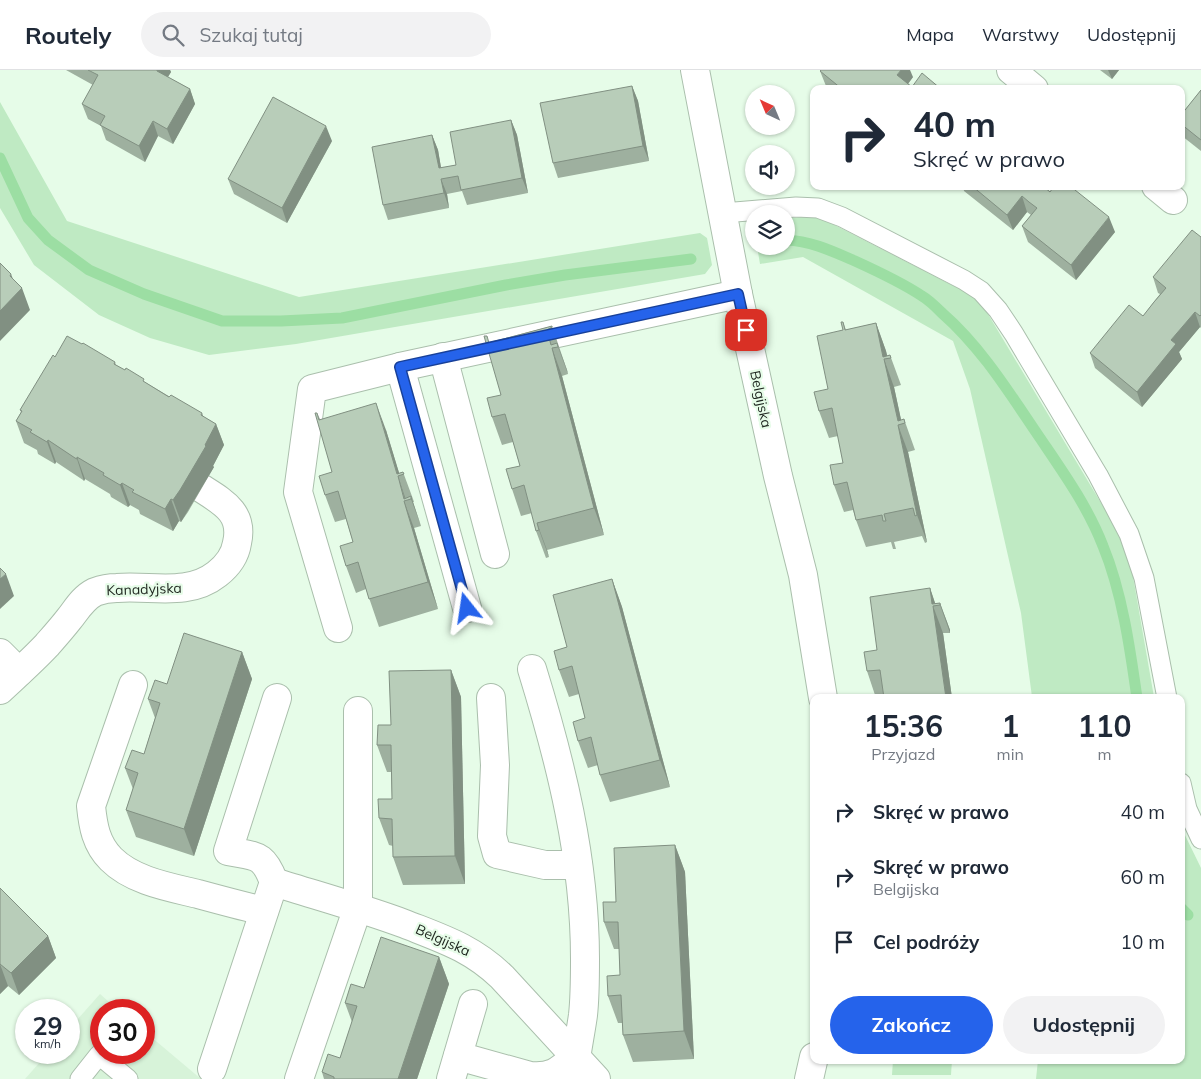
<!DOCTYPE html>
<html lang="pl">
<meta charset="utf-8">
<style>
body{margin:0;font-family:Mulish,sans-serif;background:#f2f2f3;color:#1f2937;height:100vh;display:flex;flex-direction:column;font-size:19px;white-space:nowrap}
*{box-sizing:border-box;margin:0}
p{font-size:16px;color:#747a83}
.icon{flex:none;width:28px;height:28px;fill:none;stroke:currentColor;stroke-width:2;stroke-linecap:round;stroke-linejoin:round}
.map{position:relative;flex:1;overflow:hidden}
.sheet{position:absolute;left:810px;top:624px;width:375px;height:370px;display:flex;flex-direction:column;background:#fff;border-radius:10px;box-shadow:0 1px 4px #0004}
.sheet>*{flex:none}
.hud{position:absolute;left:810px;top:15px;width:375px;height:105px;border-radius:10px;box-shadow:0 1px 4px #0004;background:#fff;color:#1f2937;overflow:hidden}
.needle{width:32px;rotate:316deg}
.controls{position:absolute;left:745px;top:15px;display:grid;gap:10px}
.controls a{display:grid;place-items:center;width:50px;height:50px;border-radius:50%;background:#fff;box-shadow:0 1px 4px #0004;font-size:25px}
.speed{position:absolute;left:15px;top:929px;display:flex;gap:10px;font-size:25px;font-weight:700;text-align:center}
.speed>*{display:grid;place-content:center;width:65px;height:65px;border-radius:50%;background:#fff;box-shadow:0 1px 4px #0004;line-height:1}
.speed small{font-size:12px;font-weight:400}
.speed .limit{border:8px solid #d22;background:#fff;color:#111}
.pin{position:absolute;display:grid;place-items:center;width:42px;height:42px;color:#fff;margin:-21px;border-radius:10px;box-shadow:0 2px 8px #0006}
.me{position:absolute;width:55px;margin:-28px;rotate:345deg;stroke-linejoin:round;filter:drop-shadow(0 0 4px #0008)}
.turn{display:flex;align-items:center;gap:18px;height:105px;padding:0 20px;font-size:22px}
.turn .icon{width:65px;height:65px;stroke-width:2.5}
.turn b{display:block;font-size:35px;line-height:42px}
.eta{display:flex;justify-content:space-evenly;align-items:center;height:85px;text-align:center}
.eta b{font-size:30px;font-weight:700;line-height:35px}
.button{display:flex;gap:10px;margin-top:auto;padding:10px 20px}
.button a{flex:1;height:58px;border-radius:30px;background:#2563eb;color:#fff;font-size:20px;font-weight:700;line-height:58px;text-align:center}
.button a+a{background:#f2f2f3;color:#1f2937}
ul{padding:0;list-style:none}
li{display:flex;align-items:center;gap:15px;height:65px;padding:0 20px}
li div{flex:1}
li b{display:block;font-size:19px}
li em{font-style:normal}
header{display:flex;align-items:center;gap:30px;box-sizing:border-box;height:70px;padding:0 25px;background:#fff;border-bottom:1px solid #e0e1e3}
header strong{font-size:24px}
nav{display:flex;gap:28px;margin-inline-start:auto;font-size:18px}
.search{width:350px;height:45px;background:#f2f2f3;display:flex;align-items:center;gap:12px;box-sizing:border-box;padding:0 18px;border-radius:28px;color:#747a83;font-size:19px}
.map>svg:first-child{display:block}
.built{fill:#d7f3d9}
.green{fill:#bfeac3}
.lines{fill:none;stroke-linecap:round;stroke-linejoin:round}
.stream{stroke:#9cdea3;stroke-width:11}
.service-casing{stroke:#aabfac;stroke-width:21}
.minor-casing{stroke:#aabfac;stroke-width:30}
.service{stroke:#fff;stroke-width:19}
.minor{stroke:#fff;stroke-width:28}
.wall{fill:#9eb09f}
.shaded-wall{fill:#819082}
.building{fill:#b8cdb9;stroke:#819082}
.route-casing{stroke:#184099;stroke-width:12}
.route{stroke:#2563eb;stroke-width:9}
.labels{text-anchor:middle;stroke-width:4.5;stroke-linejoin:round;paint-order:stroke}
.street-label{font-size:14px;fill:#202821;stroke:#e6fce8}
</style>
<header>
<strong>Routely</strong>
<div class="search"><svg class="icon" aria-label="search" viewBox="0 0 24 24"><circle cx="10" cy="10" r="6"/><path d="M15 15l6 6"/></svg>Szukaj tutaj</div>
<nav><a>Mapa</a><a>Warstwy</a><a>Udostępnij</a></nav>
</header>
<div class="map">
<svg width="1201" height="1009" viewBox="0 0 1201 1009">
<rect width="100%" height="100%" fill="#e6fce8"/>
<polygon class="built" points="100,924 118,940 101,940 101,982 144,982 144,961 201,1009 25,1009 48,983 69,982 69,959"/>
<g class="green">
<polygon points="0,32 67,151 299,227 700,163 707,168 712,195 705,204 296,274 209,285 150,268 99,245 34,195 0,138"/>
<polygon points="815,145 979,229 1128,478 1154,627 1032,627 1021,543 970,319 953,271 803,187 760,194 757,176 786,176 786,149"/>
<polygon points="1181,757 1201,798 1201,1009 1036,1009 1038,990 1181,990"/>
<polygon points="893,990 952,990 951,1005 892,1005"/>
</g>
<g class="lines">
<g class="stream">
<polyline points="0,88 28,148 48,170 89,200 144,224 222,251 281,251 342,248 506,215 565,205 691,189"/>
<path d="M786,170C811,171 832,181 855,191C877,201 901,212 922,226C929,230 936,237 942,243C982,278 1010,324 1040,368C1063,402 1088,437 1103,476C1122,522 1130,578 1137,628"/>
<polyline points="1181,838 1188,845"/>
</g>
<defs>
<g id="service">
<polyline points="723,143 796,137 818,138 842,147 964,210 981,221 998,240 1014,264 1098,405 1129,464 1144,508 1167,628"/>
<polyline points="1181,713 1187,739 1201,769"/>
<polyline points="80,1009 99,985 128,1009"/>
</g>
<g id="minor">
<polyline points="695,0 738,224 778,406 803,505 823,628"/>
<polyline points="1011,0 1034,19"/>
<polyline points="1156,116 1173,130"/>
<polyline points="443,287 495,484"/>
<polyline points="400,297 467,538"/>
<polyline points="338,558 298,422 312,319 400,297 738,224"/>
<polyline points="0,583 19,602"/>
<path d="M532,599C561,693 585,789 585,889C585,907 585,927 583,945C580,967 575,987 574,1009"/>
<path d="M133,615L91,736C93,756 96,774 111,789C133,811 169,817 198,824C220,830 242,836 264,841"/>
<path d="M0,620C16,605 32,591 47,575C54,567 62,558 69,549C77,539 83,528 95,522C103,519 110,518 117,518C151,515 188,527 217,504C226,497 235,486 237,473C244,443 223,432 201,418"/>
<polyline points="491,628 495,695 492,766 497,784 545,795 578,795"/>
<path d="M274,812C318,826 362,838 405,854C443,869 472,878 502,907L596,1009"/>
<path d="M458,986L530,1006C552,1008 559,1001 575,987"/>
<path d="M212,999L274,812C263,783 257,787 228,781L277,628"/>
<polyline points="299,1009 358,837 358,641"/>
<polyline points="451,1009 473,934"/>
<polyline points="809,1009 814,987"/>
</g>
</defs>
<use href="#service" class="service-casing"/>
<use href="#minor" class="minor-casing"/>
<use href="#service" class="service"/>
<use href="#minor" class="minor"/>
</g>
<g class="wall">
<polygon points="66,0 170,0 171,2 168,7 190,19 195,34 173,74 158,66 145,92 106,70 101,56 88,49 82,34 93,15"/>
<polygon points="1100,0 1119,0 1112,9"/>
<polygon points="820,1 913,7 908,14 912,17 941,19 829,19 826,16"/>
<polygon points="632,16 638,31 649,91 558,108 553,93"/>
<polygon points="1201,20 1201,81 1182,66 1181,63 1181,45"/>
<polygon points="511,50 517,65 528,123 467,135 462,121 447,124 449,138 388,150 383,135 432,65 438,80 441,98 456,95"/>
<polygon points="332,71 287,153 234,124 228,109"/>
<polygon points="963,116 1047,116 1046,118 1050,122 1115,162 1076,210 1028,172 1022,156 1031,145 1027,142 1013,160 964,121"/>
<polygon points="1201,167 1201,258 1200,257 1179,282 1182,289 1142,337 1095,298 1090,283 1143,246 1160,224 1158,223 1153,207"/>
<polygon points="843,252 846,260 876,253 886,281 887,286 890,285 901,315 894,317 901,350 904,349 915,380 908,382 927,472 925,473 922,466 894,472 896,479 893,479 891,472 866,477 856,450 853,440 844,442 834,415 843,393 838,366 829,368 819,341 828,319 843,260"/>
<polygon points="552,256 567,300 568,304 562,306 604,465 547,480 549,487 546,488 536,461 532,443 521,446 512,419 520,396 513,372 502,375 492,347 501,325 489,272"/>
<polygon points="55,287 115,292 116,295 216,354 224,375 213,396 214,397 188,442 181,452 179,451 173,461 140,444 139,440 130,435 128,437 111,427 110,424 85,409 84,411 83,410 56,392 55,394 38,384 37,380 24,373 16,351 21,342 20,340"/>
<polygon points="317,343 320,349 386,360 399,403 403,402 413,429 414,432 413,432 421,456 414,458 438,539 379,557 366,519 356,523 346,496 353,472 346,449 335,452 325,425 332,402"/>
<polygon points="612,509 622,537 670,717 610,732 600,705 598,695 588,698 578,671 585,648 579,624 569,627 559,600 567,577"/>
<polygon points="930,518 935,533 940,533 950,560 950,563 943,563 952,628 876,628 867,601 877,580"/>
<polygon points="242,582 252,609 194,786 136,767 126,740 133,719 125,698 144,684 155,648 148,629 167,614"/>
<polygon points="451,600 461,627 465,814 403,815 393,787 393,776 389,775 379,748 392,729 391,702 387,702 377,675 391,655"/>
<polygon points="675,775 685,802 694,989 633,992 623,965 622,953 618,953 608,926 620,905 619,879 614,879 604,852 616,832"/>
<polygon points="0,818 48,866 56,888 19,925 8,916 0,924"/>
<polygon points="439,887 449,914 417,1009 324,1009 322,1002 340,988 352,952 345,933 364,918"/>
</g>
<g class="shaded-wall">
<polygon points="157,0 170,0 171,2 162,16"/>
<polygon points="901,0 910,0 913,7 904,19 897,5"/>
<polygon points="1108,0 1119,0 1112,9"/>
<polygon points="632,16 638,31 649,91 643,76"/>
<polygon points="190,19 195,34 173,74 167,59"/>
<polygon points="511,50 517,65 528,123 522,108"/>
<polygon points="153,51 158,66 145,92 139,76"/>
<polygon points="326,56 332,71 287,153 282,138"/>
<polygon points="432,65 438,80 443,109 439,98"/>
<polygon points="441,109 447,124 449,138 444,123"/>
<polygon points="1022,126 1027,142 1013,160 1007,145"/>
<polygon points="1109,147 1115,162 1076,210 1071,195"/>
<polygon points="11,204 18,222 22,218 30,240 0,271 0,241 10,206"/>
<polygon points="1195,242 1200,257 1179,282 1182,289 1142,337 1137,322 1171,270"/>
<polygon points="876,253 886,281 888,289 883,287"/>
<polygon points="557,273 567,300 568,304 558,277"/>
<polygon points="552,278 562,306 604,465 594,438"/>
<polygon points="884,289 894,317 902,354 898,351"/>
<polygon points="376,333 386,360 400,406 398,406"/>
<polygon points="202,343 210,365 216,354 224,375 213,396 214,397 181,452 173,430"/>
<polygon points="898,355 908,382 927,472 917,445"/>
<polygon points="48,370 56,392 55,394 47,372"/>
<polygon points="77,387 85,409 84,411 77,389"/>
<polygon points="398,406 406,430 405,430"/>
<polygon points="122,413 130,435 128,437 120,415"/>
<polygon points="411,426 421,456 411,429"/>
<polygon points="171,429 179,451 173,461 165,439"/>
<polygon points="404,431 414,458 438,539 428,512"/>
<polygon points="537,453 547,480 549,487 539,460"/>
<polygon points="6,504 14,526 0,539 0,509"/>
<polygon points="612,509 622,537 670,717 660,690"/>
<polygon points="930,518 936,536 932,534"/>
<polygon points="940,533 950,560 950,563 940,535"/>
<polygon points="933,536 943,563 952,628 946,628"/>
<polygon points="242,582 252,609 194,786 184,759"/>
<polygon points="451,600 461,627 465,814 455,786"/>
<polygon points="675,775 685,802 694,989 684,961"/>
<polygon points="48,866 56,888 19,925 11,903"/>
<polygon points="439,887 449,914 417,1009 398,1009"/>
<polygon points="0,894 8,916 0,924"/>
</g>
<g class="building">
<polygon points="88,0 157,0 157,1 190,19 167,59 153,51 139,76 100,55 105,46 82,34 98,5"/>
<polygon points="821,0 901,0 897,5 912,17 922,3 941,19 842,19 820,1"/>
<polygon points="632,16 643,76 553,93 540,33"/>
<polygon points="1201,20 1201,70 1181,54 1181,45"/>
<polygon points="273,27 326,56 282,138 228,109"/>
<polygon points="511,50 522,108 461,120 458,106 441,109 444,123 383,135 372,77 432,65 439,98 456,95 450,62"/>
<polygon points="972,116 1043,116 1050,122 1054,116 1070,116 1109,147 1071,195 1022,156 1037,138 1029,132 1022,126 1007,145"/>
<polygon points="1192,160 1201,167 1201,245 1200,246 1195,242 1171,270 1176,274 1137,322 1090,283 1129,235 1143,246 1154,232 1166,218 1153,207"/>
<polygon points="0,193 11,204 10,206 22,218 0,241"/>
<polygon points="841,252 843,252 845,260 876,253 883,287 890,285 891,288 884,289 898,351 904,349 905,353 898,355 917,445 915,446 913,438 884,444 886,451 883,451 882,445 856,450 847,412 834,415 830,395 843,393 832,338 819,341 814,322 828,319 817,266 843,260"/>
<polygon points="552,256 552,257 547,260 551,275 557,273 558,277 552,278 594,438 537,453 539,460 536,461 524,415 512,419 506,399 520,396 505,344 492,347 487,328 501,325 484,266 487,266 489,273"/>
<polygon points="67,266 82,274 83,273 115,292 114,294 125,300 126,298 144,309 143,311 169,327 171,325 202,343 201,345 216,354 205,375 206,376 180,420 173,430 171,429 165,439 132,422 134,420 122,413 120,415 103,405 104,403 77,387 77,389 75,388 48,370 47,372 30,362 32,360 16,351 22,341 20,340 53,285 55,287"/>
<polygon points="376,333 397,404 403,402 404,404 398,406 404,429 411,426 411,429 404,431 428,512 369,529 358,492 346,496 340,476 353,472 338,421 325,425 319,406 332,402 315,343 317,343 319,350"/>
<polygon points="0,498 6,504 0,509"/>
<polygon points="612,509 660,690 600,705 591,667 578,671 573,652 585,648 572,596 559,600 554,581 567,577 553,525"/>
<polygon points="930,518 932,534 940,533 940,535 933,536 946,628 884,628 880,600 867,601 864,582 877,580 870,527"/>
<polygon points="184,563 242,582 184,759 126,740 138,703 125,698 132,680 144,684 160,633 148,629 155,610 167,614"/>
<polygon points="451,600 455,786 393,787 392,749 379,748 378,729 392,729 391,675 377,675 378,655 391,655 389,601"/>
<polygon points="675,775 684,961 623,965 621,925 608,926 607,906 620,905 618,852 604,852 603,832 616,832 614,778"/>
<polygon points="0,818 48,866 11,903 0,894 0,895"/>
<polygon points="381,867 439,887 398,1009 334,1009 334,1007 322,1002 328,984 340,988 357,936 345,933 351,914 364,918"/>
</g>
<g class="lines">
<defs>
<polyline id="route" points="467,538 400,297 738,224 746,260"/>
</defs>
<use href="#route" class="route-casing"/>
<use href="#route" class="route"/>
</g>
<g class="labels">
<g class="street-label">
<text transform="translate(761 329) rotate(78)" y="5">Belgijska</text>
<text transform="translate(144 519) rotate(-2)" y="5">Kanadyjska</text>
<text transform="translate(443 870) rotate(24)" y="5">Belgijska</text>
</g>
</g>
</svg>
<div class="controls">
<a><svg class="needle" viewBox="-14 -14 28 28"><path d="M0-13l5 13h-10z" fill="#e53935"/><path d="M0 13l5-13h-10z" fill="#747a83"/></svg></a>
<a><svg class="icon" aria-label="sound" viewBox="0 0 24 24"><path d="M4 9h4l5-4v14l-5-4H4zM17 9q2 3 0 6"/></svg></a>
<a><svg class="icon" aria-label="layers" viewBox="0 0 24 24"><path d="M12 4l9 5-9 5-9-5zM3 14l9 5 9-5"/></svg></a>
</div>
<div class="speed"><div>29<small>km/h</small></div><div class="limit">30</div></div>
<div class="pin" style="left:746px;top:260px;background:#d93025"><svg class="icon" aria-label="arrive" viewBox="0 0 24 24"><path d="M6 21V4h12l-3 4 3 4H6"/></svg></div>
<svg class="me" style="left:467px;top:538px" viewBox="-20 -20 40 40"><path d="M0-17L14 15 0 8-14 15z" fill="#2563eb" stroke="#fff" stroke-width="4"/></svg>
<div class="hud">
<div class="turn"><svg class="icon" aria-label="right" viewBox="0 0 24 24"><path d="M7 20v-9h11M14 6l5 5-5 5"/></svg><div><b>40 m</b>Skręć w prawo</div></div>
</div>
<section class="sheet">
<div class="eta">
<div><b>15:36</b><p>Przyjazd</p></div>
<div><b>1</b><p>min</p></div>
<div><b>110</b><p>m</p></div>
</div>
<ul>
<li><svg class="icon" aria-label="right" viewBox="0 0 24 24"><path d="M7 20v-9h11M14 6l5 5-5 5"/></svg><div><b>Skręć w prawo</b></div><em>40 m</em></li>
<li><svg class="icon" aria-label="right" viewBox="0 0 24 24"><path d="M7 20v-9h11M14 6l5 5-5 5"/></svg><div><b>Skręć w prawo</b><p>Belgijska</p></div><em>60 m</em></li>
<li><svg class="icon" aria-label="arrive" viewBox="0 0 24 24"><path d="M6 21V4h12l-3 4 3 4H6"/></svg><div><b>Cel podróży</b></div><em>10 m</em></li>
</ul>
<div class="button"><a>Zakończ</a><a>Udostępnij</a></div>
</section>
</div>
